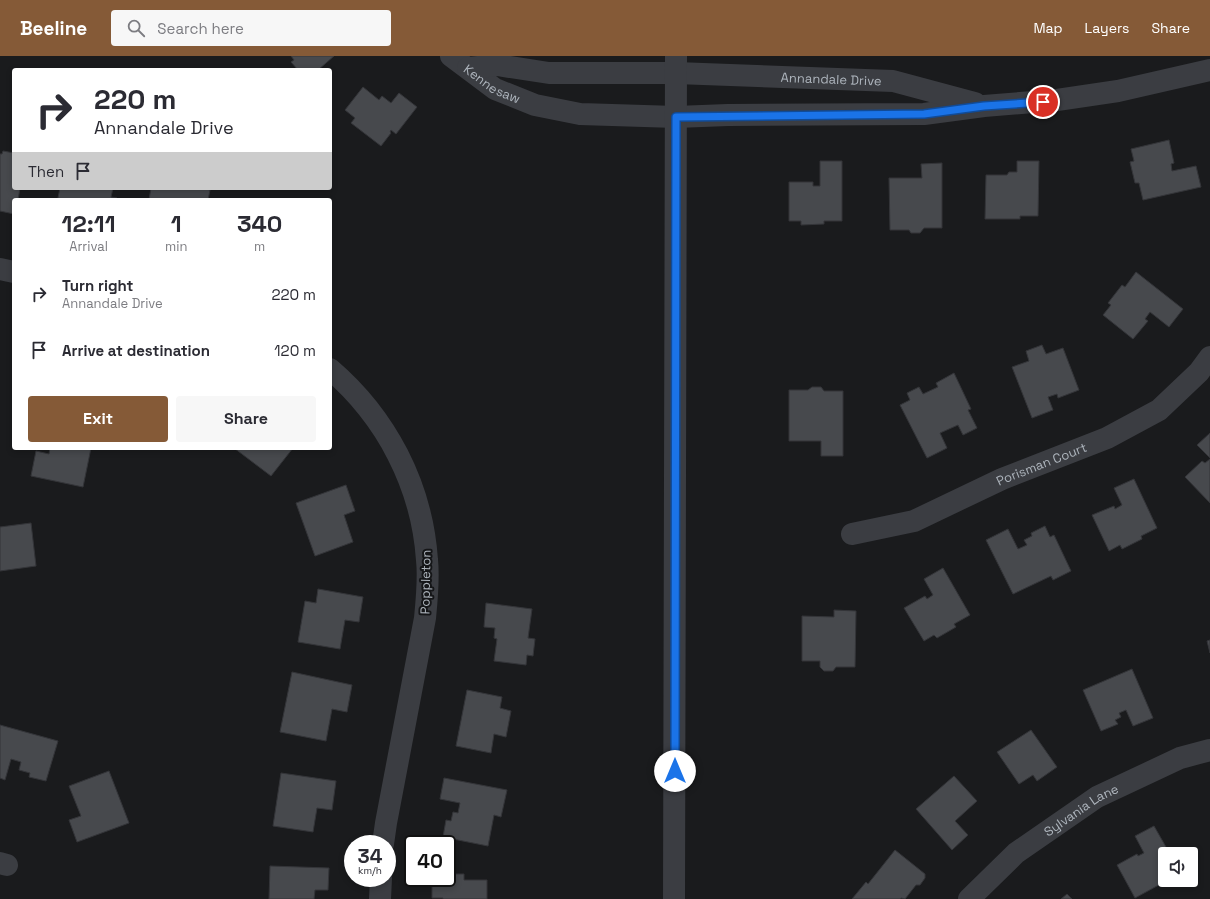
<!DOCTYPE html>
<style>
body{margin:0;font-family:"Space Grotesk",sans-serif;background:#f7f7f7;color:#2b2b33;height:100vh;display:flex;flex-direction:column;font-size:15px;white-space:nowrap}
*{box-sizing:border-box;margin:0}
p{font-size:13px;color:#7c7c81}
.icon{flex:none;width:22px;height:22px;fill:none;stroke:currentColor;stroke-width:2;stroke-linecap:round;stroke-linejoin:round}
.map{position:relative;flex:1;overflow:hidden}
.drawer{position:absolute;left:12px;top:142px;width:320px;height:252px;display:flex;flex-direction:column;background:#fff;border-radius:4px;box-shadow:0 2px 6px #0003}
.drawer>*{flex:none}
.top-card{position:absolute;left:12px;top:12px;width:320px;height:122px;border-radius:4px;box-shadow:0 2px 6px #0003;background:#fff;color:#2b2b33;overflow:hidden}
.controls{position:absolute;left:1158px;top:791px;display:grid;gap:8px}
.controls a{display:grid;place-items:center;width:40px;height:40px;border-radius:4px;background:#fff;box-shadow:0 2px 6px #0003;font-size:20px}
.speed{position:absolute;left:344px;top:779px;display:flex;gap:8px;font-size:20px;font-weight:700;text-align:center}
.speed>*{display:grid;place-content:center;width:52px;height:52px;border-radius:50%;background:#fff;box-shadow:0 2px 6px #0003;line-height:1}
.speed small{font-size:10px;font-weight:400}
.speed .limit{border:2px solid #111;border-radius:6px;background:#fff;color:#111}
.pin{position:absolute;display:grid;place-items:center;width:34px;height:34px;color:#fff;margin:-17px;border:2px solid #fff;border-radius:50%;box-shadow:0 1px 4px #0007}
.me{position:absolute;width:44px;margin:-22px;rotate:0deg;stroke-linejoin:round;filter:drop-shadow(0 0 3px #0008)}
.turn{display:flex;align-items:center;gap:14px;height:84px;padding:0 16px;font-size:18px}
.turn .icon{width:52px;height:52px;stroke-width:2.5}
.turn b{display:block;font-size:28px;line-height:34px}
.then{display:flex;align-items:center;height:38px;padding:0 16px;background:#0003;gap:8px;font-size:15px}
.eta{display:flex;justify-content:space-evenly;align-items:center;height:68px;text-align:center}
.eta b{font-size:24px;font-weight:700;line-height:28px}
.primary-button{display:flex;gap:8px;margin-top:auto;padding:8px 16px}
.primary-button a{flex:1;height:46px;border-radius:4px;background:#855a37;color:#fff;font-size:16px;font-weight:700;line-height:46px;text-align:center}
.primary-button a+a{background:#f7f7f7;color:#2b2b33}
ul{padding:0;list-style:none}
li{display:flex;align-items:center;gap:12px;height:56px;padding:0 16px}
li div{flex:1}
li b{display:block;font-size:15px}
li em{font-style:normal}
header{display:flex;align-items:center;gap:24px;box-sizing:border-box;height:56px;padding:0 20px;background:#855a37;color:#fff}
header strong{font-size:19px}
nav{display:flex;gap:22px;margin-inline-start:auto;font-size:14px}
.search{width:280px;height:36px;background:#f7f7f7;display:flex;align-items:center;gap:10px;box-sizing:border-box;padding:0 14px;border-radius:4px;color:#7c7c81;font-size:15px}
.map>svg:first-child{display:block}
.building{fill:#47494d;stroke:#343539}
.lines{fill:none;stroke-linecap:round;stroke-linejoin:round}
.minor{stroke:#3b3d42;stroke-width:22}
.route-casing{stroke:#114b97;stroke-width:10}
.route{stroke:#1a73e8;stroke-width:7}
.labels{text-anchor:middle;stroke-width:4;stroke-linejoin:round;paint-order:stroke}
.street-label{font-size:13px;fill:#adb4bc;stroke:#151618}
</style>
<header>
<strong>Beeline</strong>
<div class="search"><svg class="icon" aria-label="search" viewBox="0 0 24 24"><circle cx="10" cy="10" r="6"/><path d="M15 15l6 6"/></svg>Search here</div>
<nav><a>Map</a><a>Layers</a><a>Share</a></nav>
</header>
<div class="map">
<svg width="1210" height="843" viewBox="0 0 1210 843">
<rect width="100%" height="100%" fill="#1a1b1d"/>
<g class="building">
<polygon points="291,0 334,0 318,14 298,14 291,6 294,4"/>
<polygon points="363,31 379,44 382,40 391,47 399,37 417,51 396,78 391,74 390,76 391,77 381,90 351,67 355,62 345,54"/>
<polygon points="1169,84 1174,107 1171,108 1172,115 1196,110 1201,131 1143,144 1139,127 1135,127 1130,106 1134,105 1131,93"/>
<polygon points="3,95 14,97 14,132 20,132 18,144 14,144 14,158 0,155 0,98 2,98"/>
<polygon points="820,105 842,105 842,165 824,165 824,168 801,169 801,165 789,165 789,126 813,126 813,130 820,130"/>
<polygon points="1017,105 1039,105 1038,160 1020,160 1020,163 985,163 986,119 1007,119 1009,116 1017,116"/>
<polygon points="942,107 942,172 924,172 920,177 911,177 909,174 890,174 889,122 922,122 921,108"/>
<polygon points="60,132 113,132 111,141 117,142 116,144 69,144 58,142"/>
<polygon points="151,132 202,132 210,134 208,144 149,144"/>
<polygon points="1136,216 1183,253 1169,271 1150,256 1145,263 1148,265 1133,283 1103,259 1111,249 1108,247 1122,229 1125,231"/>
<polygon points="1042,289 1046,298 1063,292 1079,334 1058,342 1057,338 1048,341 1053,354 1032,362 1012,311 1029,305 1026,295"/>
<polygon points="954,317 971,353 968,354 977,372 963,379 958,369 940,377 947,392 927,402 900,349 910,344 907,337 919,331 923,338 938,331 936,327"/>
<polygon points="812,331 821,331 824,335 843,335 843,400 821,400 821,385 789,385 789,334 808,334"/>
<polygon points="1210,377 1210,402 1197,389"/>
<polygon points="50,392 91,392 83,431 31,420 36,395 49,398"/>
<polygon points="234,392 293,392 271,420"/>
<polygon points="1210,403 1210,447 1185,421 1202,405 1205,407"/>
<polygon points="1134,423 1157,472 1141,480 1142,483 1122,493 1120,489 1109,495 1092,459 1114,450 1115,453 1122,449 1114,432"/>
<polygon points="346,429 355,455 344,459 353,486 315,500 296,447"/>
<polygon points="31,467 36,510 0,515 0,471"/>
<polygon points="1045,470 1050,481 1054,479 1071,515 1053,524 1051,520 1013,538 986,484 1008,473 1018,493 1027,489 1024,484 1032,480 1031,477"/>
<polygon points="943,512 970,559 954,568 956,571 937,582 934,579 924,585 904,552 925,540 927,543 933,539 924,523"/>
<polygon points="318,533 363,541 359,566 345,564 340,593 298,586 305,545 316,547"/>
<polygon points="486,547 532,553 528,582 535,583 533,600 527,599 526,609 494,605 497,583 494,582 495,572 484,571"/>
<polygon points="834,554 856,555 855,611 836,611 833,615 824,615 820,611 820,605 802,605 802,560 834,561"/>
<polygon points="1210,584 1210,597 1207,585"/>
<polygon points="1132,613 1153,662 1133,670 1126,654 1119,657 1121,661 1115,664 1118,668 1101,675 1083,634"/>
<polygon points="292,616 352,629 347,656 332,653 326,685 280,676"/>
<polygon points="467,634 502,641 500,652 511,655 506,681 494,678 491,697 456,690"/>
<polygon points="0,669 58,685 46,725 29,721 30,717 19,714 21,706 11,703 5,724 0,722"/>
<polygon points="1031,674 1057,711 1037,725 1033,719 1019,728 997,696"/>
<polygon points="109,715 129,767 77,786 69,764 81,760 69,730"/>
<polygon points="281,717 336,725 332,754 317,752 313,776 273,770"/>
<polygon points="954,720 977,745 955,765 968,779 952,794 916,753"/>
<polygon points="444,722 507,734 501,761 494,759 488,790 443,781 446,764 451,765 453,756 458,757 460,747 440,743"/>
<polygon points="1154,770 1170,798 1165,798 1165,824 1168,824 1135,842 1117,809 1137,798 1138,800 1144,797 1135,780"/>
<polygon points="895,794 925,818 925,822 920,829 916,829 905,843 901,842 900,843 852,843 866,826 868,828"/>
<polygon points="270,810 329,812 328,834 315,834 314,843 269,843"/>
<polygon points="447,818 464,818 464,824 487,824 487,843 443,843 443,842 432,842 432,822 447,822"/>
<polygon points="1067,838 1072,843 1061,843"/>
</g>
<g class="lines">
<g class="minor">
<path id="s1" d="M451,0L495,33L535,49L580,58L676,61L728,59L924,58L984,50L1057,44L1118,35L1210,14"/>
<path id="s2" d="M468,12L497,9L549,17H676L893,25L975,47"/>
<polyline points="0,213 14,216"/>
<path d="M330,313C386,361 422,429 427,504C429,523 427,542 425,562L386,767L383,788"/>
<path id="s3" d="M852,478L914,465L1002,423L1107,382L1159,354L1199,316L1210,301"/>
<polyline points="0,807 7,809"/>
<polyline points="380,843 381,822"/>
<polyline points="674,843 676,0"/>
<path id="s4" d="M969,843L1016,797L1097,741L1180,702L1210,694"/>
</g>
</g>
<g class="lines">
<defs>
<polyline id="route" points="675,715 676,61 924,58 984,50 1043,46"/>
</defs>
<use href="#route" class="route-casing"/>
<use href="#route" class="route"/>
</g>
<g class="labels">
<g class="street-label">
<text dy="5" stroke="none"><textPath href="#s2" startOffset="364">Annandale Drive</textPath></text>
<text dy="5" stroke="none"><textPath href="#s1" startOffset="50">Kennesaw</textPath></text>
<text dy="5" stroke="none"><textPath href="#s3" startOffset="203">Porisman Court</textPath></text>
<text transform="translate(425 526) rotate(-89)" y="5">Poppleton</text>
<text dy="5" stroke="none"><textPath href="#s4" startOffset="144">Sylvania Lane</textPath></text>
</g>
</g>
</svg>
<div class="controls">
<a><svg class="icon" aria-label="sound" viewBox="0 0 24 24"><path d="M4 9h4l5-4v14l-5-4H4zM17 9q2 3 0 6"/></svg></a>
</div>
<div class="speed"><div>34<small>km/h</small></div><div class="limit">40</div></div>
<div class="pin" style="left:1043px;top:46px;background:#d93025"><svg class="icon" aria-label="arrive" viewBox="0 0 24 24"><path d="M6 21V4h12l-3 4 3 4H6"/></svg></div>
<svg class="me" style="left:675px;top:715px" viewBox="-20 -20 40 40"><circle r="19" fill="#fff"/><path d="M0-13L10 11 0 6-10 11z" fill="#1a73e8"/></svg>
<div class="top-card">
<div class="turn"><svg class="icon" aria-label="right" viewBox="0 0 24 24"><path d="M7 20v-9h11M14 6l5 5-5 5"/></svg><div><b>220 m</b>Annandale Drive</div></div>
<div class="then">Then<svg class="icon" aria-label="arrive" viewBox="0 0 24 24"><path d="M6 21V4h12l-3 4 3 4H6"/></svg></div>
</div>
<section class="drawer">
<div class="eta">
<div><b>12:11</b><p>Arrival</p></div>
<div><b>1</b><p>min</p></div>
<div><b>340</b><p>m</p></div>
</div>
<ul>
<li><svg class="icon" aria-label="right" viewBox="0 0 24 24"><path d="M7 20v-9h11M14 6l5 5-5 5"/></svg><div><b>Turn right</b><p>Annandale Drive</p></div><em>220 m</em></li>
<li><svg class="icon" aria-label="arrive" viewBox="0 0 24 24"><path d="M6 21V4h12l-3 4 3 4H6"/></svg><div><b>Arrive at destination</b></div><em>120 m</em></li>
</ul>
<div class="primary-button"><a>Exit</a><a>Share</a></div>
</section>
</div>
